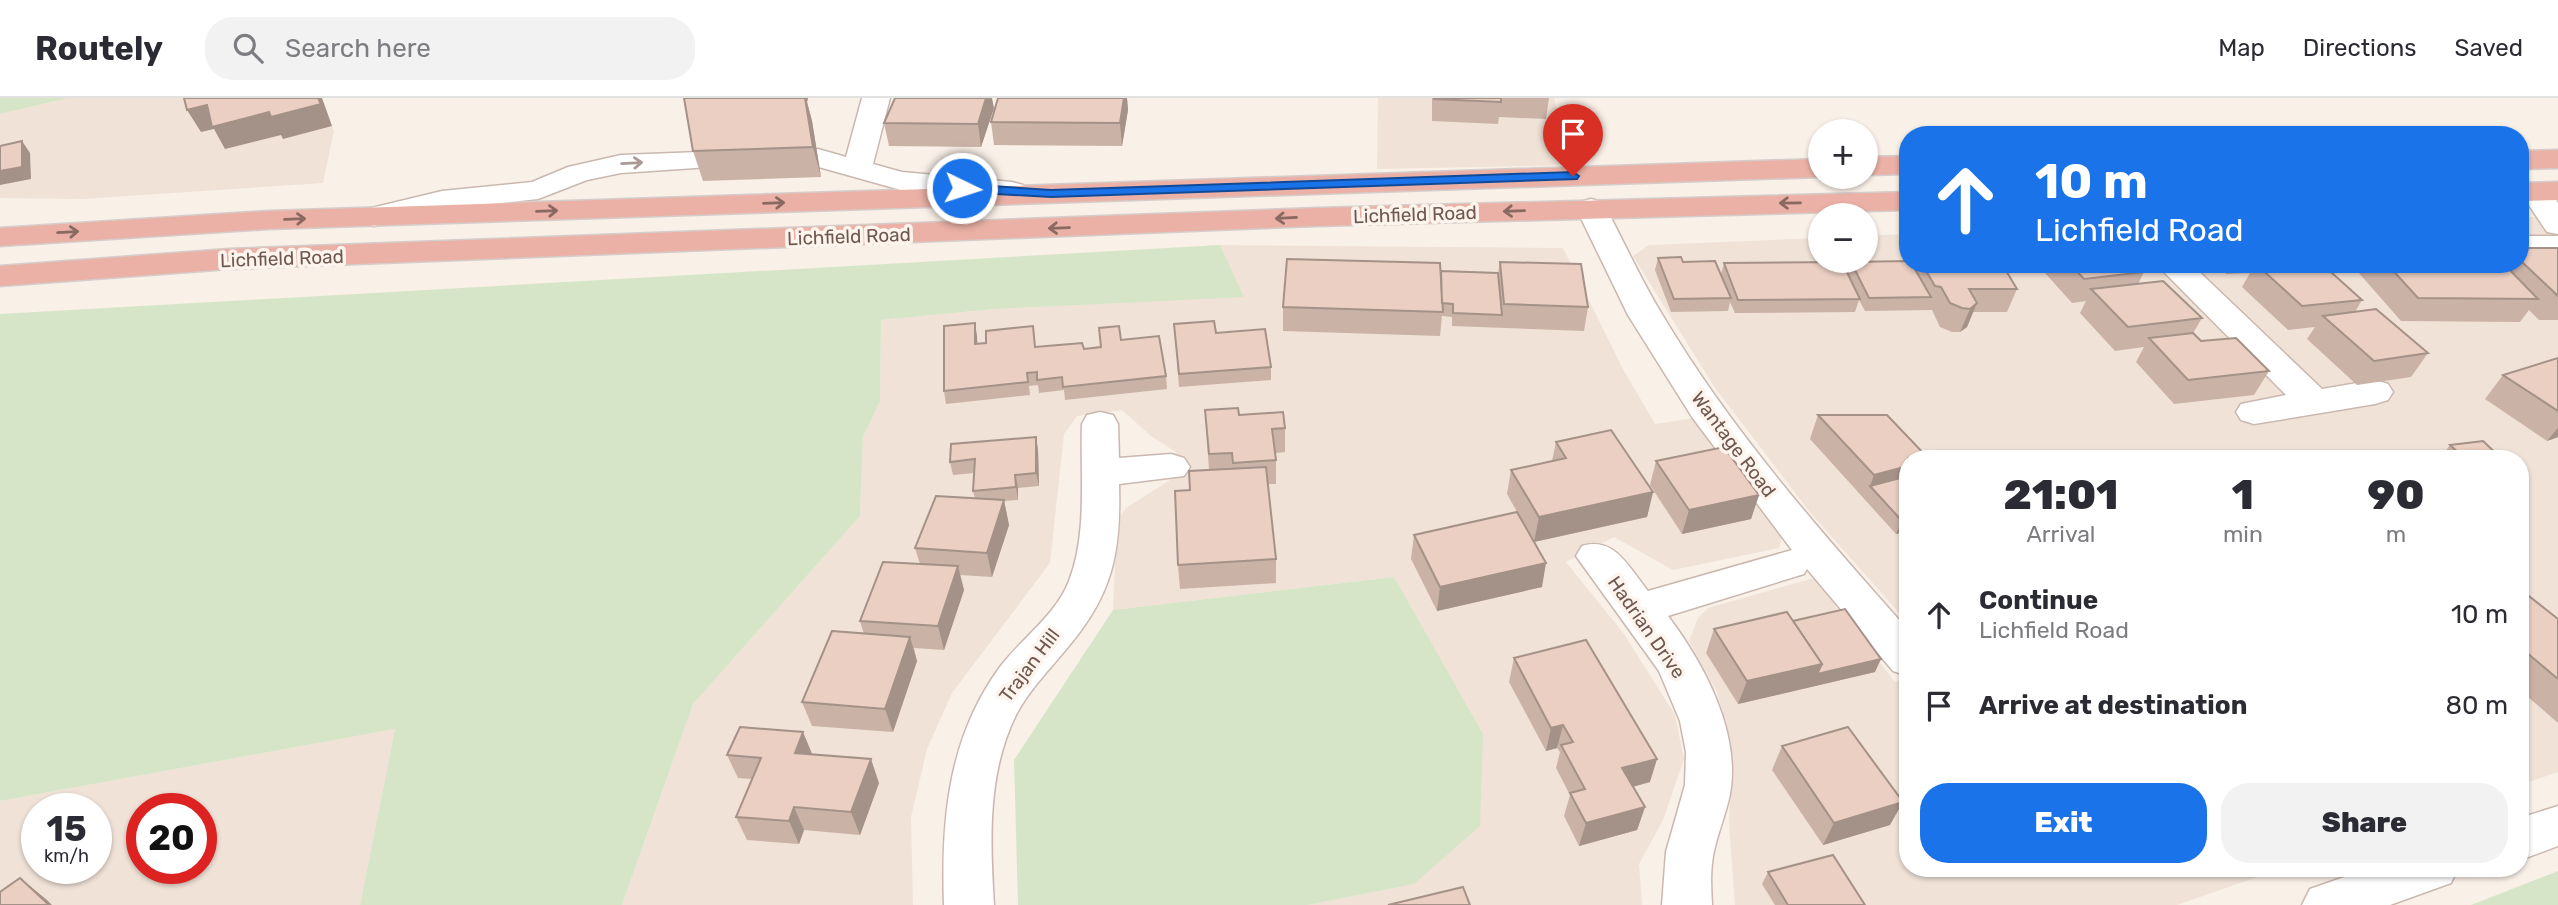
<!DOCTYPE html>
<meta charset="utf-8">
<style>
body{margin:0;font-family:Rubik,sans-serif;background:#f2f2f3;color:#2b2b33;height:100vh;display:flex;flex-direction:column;font-size:26px;white-space:nowrap}
*{box-sizing:border-box;margin:0}
p{font-size:23px;color:#7c7c81}
.icon{flex:none;width:38px;height:38px;fill:none;stroke:currentColor;stroke-width:2;stroke-linecap:round;stroke-linejoin:round}
.map{position:relative;flex:1;overflow:hidden}
.drawer{position:absolute;left:1899px;top:352px;width:630px;height:427px;display:flex;flex-direction:column;background:#fff;border-radius:28px;box-shadow:0 2px 5px #0004}
.drawer>*{flex:none}
.hud{position:absolute;left:1899px;top:28px;width:630px;height:147px;border-radius:28px;box-shadow:0 2px 5px #0004;background:#1a73e8;color:#fff;overflow:hidden}
.tools{position:absolute;left:1808px;top:21px;display:grid;gap:14px}
.tools a{display:grid;place-items:center;width:70px;height:70px;border-radius:50%;background:#fff;box-shadow:0 2px 5px #0004;font-size:35px}
.speed{position:absolute;left:21px;top:695px;display:flex;gap:14px;font-size:35px;font-weight:700;text-align:center}
.speed>*{display:grid;place-content:center;width:91px;height:91px;border-radius:50%;background:#fff;box-shadow:0 2px 5px #0004;line-height:1}
.speed small{font-size:18px;font-weight:400}
.speed .limit{border:10px solid #d22;background:#fff;color:#111}
.pin{position:absolute;display:grid;place-items:center;width:60px;height:60px;color:#fff;margin:-72px -30px;border-radius:50% 50% 50% 0;rotate:-45deg;box-shadow:0 0 7px #0007}
.pin .icon{rotate:45deg}
.me{position:absolute;width:77px;margin:-38px;rotate:94deg;stroke-linejoin:round;filter:drop-shadow(0 0 5px #0008)}
.turn{display:flex;align-items:center;gap:24px;height:147px;padding:0 21px;font-size:32px}
.turn .icon{width:91px;height:91px;stroke-width:2.5}
.turn b{display:block;font-size:49px;line-height:60px}
.eta{display:flex;justify-content:space-evenly;align-items:center;height:119px;text-align:center}
.eta b{font-size:42px;font-weight:800;line-height:49px}
.button{display:flex;gap:14px;margin-top:auto;padding:14px 21px}
.button a{flex:1;height:80px;border-radius:28px;background:#1a73e8;color:#fff;font-size:28px;font-weight:800;line-height:80px;text-align:center}
.button a+a{background:#f2f2f3;color:#2b2b33}
ul{padding:0;list-style:none}
li{display:flex;align-items:center;gap:21px;height:91px;padding:0 21px}
li div{flex:1}
li b{display:block;font-size:26px}
li em{font-style:normal}
header{display:flex;align-items:center;gap:42px;box-sizing:border-box;height:98px;padding:0 35px;background:#fff;border-bottom:2px solid #e1e1e2}
header strong{font-size:33px}
nav{display:flex;gap:38px;margin-inline-start:auto;font-size:24px}
.search{width:490px;height:63px;background:#f2f2f3;display:flex;align-items:center;gap:18px;box-sizing:border-box;padding:0 24px;border-radius:28px;color:#7c7c81;font-size:26px}
.map>svg:first-child{display:block}
.residential{fill:#f0e2d7;fill-rule:evenodd}
.green{fill:#d6e5c7}
.lines{fill:none;stroke-linecap:round;stroke-linejoin:round}
.minor-casing{stroke:#cab8af;stroke-width:3}
.highway-casing{stroke:#d4cdca;stroke-width:3}
.minor{fill:#fff;fill-rule:evenodd}
.highway{fill:#ebb1a6;fill-rule:evenodd}
.wall{fill:#cab2a7}
.shaded-wall{fill:#a49188}
.building{fill:#ebcfc2;stroke:#a49188;stroke-width:2}
.oneway{stroke:#a99a95}
.oneway2{stroke:#896960}
.route{fill:#1a73e8;stroke:#114b97;stroke-width:2}
.labels{text-anchor:middle;stroke-width:7;stroke-linejoin:round;paint-order:stroke}
.street-label{font-size:19px;fill:#70574f;stroke:#fdf5ed}
</style>
<header>
<strong>Routely</strong>
<div class="search"><svg class="icon" aria-label="search" viewBox="0 0 24 24"><circle cx="10" cy="10" r="6"/><path d="M15 15l6 6"/></svg>Search here</div>
<nav><a>Map</a><a>Directions</a><a>Saved</a></nav>
</header>
<div class="map">
<svg width="2558" height="807" viewBox="0 0 2558 807">
<rect width="100%" height="100%" fill="#f9f0e7"/>
<g class="residential">
<polygon points="68,0 322,0 334,33 323,85 82,101 0,100 0,16"/>
<polygon points="1378,0 1554,0 1569,67 1377,71"/>
<polygon points="2520,119 2558,119 2558,674 2520,687 2520,360 1908,360 1907,524 1809,413 1715,290 1633,158 1649,147 1820,140 1820,163 1866,163 1866,138 1907,136 1908,166 2520,166"/>
<polygon points="1220,147 1563,150 1623,271 1655,326 1695,320 1782,438 1779,450 1673,472 1614,439 1566,464 1624,536 1675,617 1684,661 1663,722 1639,766 1642,807 1308,807 1414,786 1394,479 1113,512 1117,422 1126,410 1178,377 1176,354 1151,338 1122,312 1077,318 1064,336 1050,465 952,595 927,651 911,719 913,807 622,807 693,606 860,418 863,339 880,303 881,222 995,211 1243,198"/>
<polygon points="1814,480 1895,584 1907,580 1908,770 2283,770 2177,807 1735,807 1729,726 1732,650 1717,594 1689,543 1698,520 1708,510"/>
<path d="M395,631L360,807H0V703ZM37,710H96V770H37ZM142,710H201V770H142Z"/>
</g>
<g class="green">
<polygon points="0,0 68,0 0,16"/>
<polygon points="1220,147 1244,199 995,211 881,222 880,303 863,339 860,418 693,606 622,807 360,807 395,631 0,703 0,216"/>
<polygon points="1394,479 1483,636 1480,728 1414,786 1308,807 1018,807 1014,662 1113,512"/>
<polygon points="2558,773 2558,807 2470,807 2471,807"/>
</g>
<g class="lines">
<defs>
<g id="minor">
<polygon points="862,0 890,0 873,66 902,74 1012,84 1023,87 1027,93 1023,99 1012,102 901,92 808,66 803,60 808,54 818,51 846,59"/>
<polygon points="700,54 710,57 715,63 710,69 621,75 587,82 538,101 442,111 374,128 363,126 359,119 363,112 442,93 532,84 568,69 621,57"/>
<polygon points="2535,85 2546,88 2558,105 2558,136 2547,134 2520,94 2524,88"/>
<path d="M1591,101L1602,104L1606,110C1625,146 1642,184 1663,218C1731,332 1820,433 1908,532V578L1893,573L1807,471L1804,476L1668,518C1704,566 1741,634 1730,696C1726,716 1718,734 1714,753C1710,771 1711,789 1712,807H1662L1666,754L1685,687L1686,654L1680,623L1659,573L1576,458L1582,448C1615,438 1629,470 1648,493L1792,452L1692,319L1628,217L1576,110L1580,104Z"/>
<rect x="2520" y="138" width="38" height="18"/>
<polygon points="2156,166 2191,166 2322,291 2375,282 2388,286 2393,294 2388,302 2375,306 2254,326 2241,322 2236,314 2241,306 2286,297"/>
<path d="M1100,314L1113,317L1118,326L1119,360L1171,356L1184,360L1190,369L1184,378L1119,386C1121,454 1113,496 1068,549C1050,571 1029,592 1016,617C987,675 990,744 994,807H944C941,722 948,640 1000,569C1021,541 1056,517 1069,483C1088,434 1080,376 1082,326L1087,317Z"/>
<polygon points="2558,708 2558,748 2520,762 2520,720"/>
<polygon points="2370,770 2458,770 2451,785 2390,807 2302,807 2310,791"/>
</g>
<g id="highway">
<polygon points="2558,52 2558,70 2520,71 2520,53"/>
<polygon points="1908,58 1908,76 1866,77 1866,59"/>
<polygon points="1820,61 1820,79 269,131 0,148 0,130 269,113"/>
<polygon points="2558,84 2558,102 2520,103 2520,85"/>
<polygon points="1908,94 1908,112 1317,128 229,171 0,188 0,168 229,151 1317,110"/>
</g>
</defs>
<use href="#minor" class="minor-casing"/>
<use href="#highway" class="highway-casing"/>
<use href="#minor" class="minor"/>
<use href="#highway" class="highway"/>
</g>
<g class="wall">
<polygon points="684,0 808,0 807,4 812,23 821,79 703,83 693,53"/>
<polygon points="998,0 1127,0 1128,12 1122,48 994,47 991,24"/>
<polygon points="1432,0 1549,0 1546,21 1499,19 1498,26 1432,23"/>
<polygon points="994,10 981,49 889,48 884,25"/>
<polygon points="2520,150 2558,150 2558,222 2539,222 2529,212 2520,224 2401,223 2358,174 2363,166 2520,166"/>
<polygon points="1658,160 1683,164 1721,176 1724,165 1847,175 1851,164 1908,166 2002,166 2017,191 2007,214 1973,214 1967,229 1960,234 1952,234 1940,229 1932,212 1865,213 1859,202 1855,214 1735,215 1730,204 1728,213 1671,214 1655,172"/>
<polygon points="1500,164 1588,209 1584,233 1452,228 1452,219 1442,218 1440,238 1283,233 1283,209 1441,173 1498,175"/>
<polygon points="2037,166 2136,166 2144,174 2138,186 2202,220 2193,235 2201,243 2269,273 2254,297 2174,306 2136,264 2144,249 2115,253 2080,215 2086,203 2072,205"/>
<polygon points="2217,166 2322,166 2362,202 2355,214 2428,255 2411,279 2357,287 2307,241 2315,229 2288,232 2242,189 2250,175 2226,176"/>
<polygon points="1174,226 1271,269 1271,282 1179,289"/>
<polygon points="977,238 977,246 1084,251 1101,249 1121,242 1166,278 1167,291 1065,302 1064,292 1039,295 1038,287 1029,288 1030,297 946,306 944,293"/>
<polygon points="2558,260 2558,339 2547,343 2485,301 2503,277"/>
<polygon points="1205,312 1239,317 1285,330 1285,354 1276,355 1276,386 1268,386 1276,461 1276,485 1180,491 1178,467 1190,392 1209,372"/>
<polygon points="1818,317 1887,317 1908,433 1896,436 1810,341"/>
<polygon points="1036,339 1038,352 1039,388 1018,390 1018,402 1004,403 1009,427 992,479 960,477 964,492 944,552 914,550 917,563 893,634 812,628 802,604 864,536 860,523 920,466 915,450 975,400 973,393 974,375 953,377 950,364"/>
<polygon points="1556,344 1653,394 1647,419 1534,444 1507,396 1511,372 1552,363"/>
<polygon points="2450,347 2501,360 2441,359"/>
<polygon points="1656,363 1759,397 1751,421 1682,436 1650,387"/>
<polygon points="2520,389 2526,395 2520,403"/>
<polygon points="1908,434 1908,448 1903,443"/>
<polygon points="1414,437 1542,489 1437,513 1411,461"/>
<polygon points="2520,491 2558,521 2558,625 2520,592"/>
<polygon points="1793,523 1875,574 1738,606 1706,555 1714,531"/>
<polygon points="1514,560 1650,684 1633,689 1645,709 1637,732 1579,748 1564,718 1570,697 1556,670 1560,654 1557,650 1546,653 1509,584"/>
<polygon points="1782,648 1890,727 1823,747 1772,672"/>
<polygon points="727,657 812,657 879,685 860,737 804,732 799,746 747,742 736,719 752,681 738,680"/>
<polygon points="1768,774 1865,807 1775,807 1762,786"/>
</g>
<g class="shaded-wall">
<polygon points="318,0 322,0 332,28 283,41 281,37 225,51 214,31 201,34 187,12 207,7 269,14"/>
<polygon points="792,0 808,0 807,4 812,23 821,79 813,49"/>
<polygon points="986,0 992,0 994,10 981,49 978,26"/>
<polygon points="1124,0 1127,0 1128,12 1122,48 1120,25"/>
<polygon points="22,43 30,55 31,81 0,87 0,73"/>
<polygon points="1977,205 1967,229 1960,234 1970,211"/>
<polygon points="975,225 977,238 978,259 975,246"/>
<polygon points="2558,330 2558,339 2547,343"/>
<polygon points="1036,339 1038,352 1039,388 1036,375"/>
<polygon points="1908,368 1908,390 1870,388 1865,402 1874,377"/>
<polygon points="1015,377 1018,390 1018,402 1016,389"/>
<polygon points="1653,394 1647,419 1534,444 1539,419"/>
<polygon points="1759,397 1751,421 1682,436 1689,412"/>
<polygon points="1004,402 1009,427 992,479 987,455"/>
<polygon points="1908,421 1908,433 1896,436 1902,423"/>
<polygon points="1546,465 1542,489 1437,513 1440,489"/>
<polygon points="958,468 964,492 944,552 938,528"/>
<polygon points="910,539 917,563 893,634 885,611"/>
<polygon points="1881,561 1875,574 1738,606 1747,583 1822,566"/>
<polygon points="1563,627 1557,650 1546,653 1551,630"/>
<polygon points="803,634 813,658 795,655"/>
<polygon points="871,661 879,685 860,737 851,714"/>
<polygon points="1657,661 1650,684 1616,693 1622,670"/>
<polygon points="1903,704 1890,727 1823,747 1834,725"/>
<polygon points="794,709 804,732 799,746 789,723"/>
<polygon points="1645,709 1637,732 1579,748 1586,725"/>
<polygon points="20,780 47,802 52,807 49,807"/>
</g>
<g class="building">
<polygon points="184,0 318,0 321,6 271,19 269,14 212,29 207,7 187,12"/>
<polygon points="684,0 805,0 813,49 693,53"/>
<polygon points="895,0 986,0 978,26 884,25"/>
<polygon points="998,0 1124,0 1120,25 991,24"/>
<polygon points="1434,0 1501,0 1501,4 1434,1"/>
<polygon points="22,43 22,69 0,73 0,48"/>
<polygon points="2520,150 2558,150 2558,198 2520,162"/>
<polygon points="1681,159 1683,164 1715,163 1731,200 1674,201 1658,160"/>
<polygon points="1287,161 1440,165 1443,214 1283,209"/>
<polygon points="1908,163 1908,166 1912,166 1931,199 1869,200 1851,164"/>
<polygon points="1500,164 1581,166 1588,209 1504,206"/>
<polygon points="1842,164 1860,201 1738,202 1724,165"/>
<polygon points="1922,166 2002,166 2017,191 1969,191 1977,205 1970,211 1962,210 1950,205 1941,189 1935,188"/>
<polygon points="2070,166 2136,166 2144,174 2084,181"/>
<polygon points="2256,166 2322,166 2362,202 2302,208"/>
<polygon points="2387,166 2504,166 2538,201 2418,200"/>
<polygon points="1441,173 1498,175 1502,217 1453,215 1453,206 1442,205"/>
<polygon points="2163,183 2202,220 2128,229 2091,191"/>
<polygon points="2376,211 2428,255 2374,263 2323,218"/>
<polygon points="1214,223 1216,235 1265,231 1271,269 1179,276 1174,226"/>
<polygon points="975,225 975,246 986,245 986,233 1033,228 1035,249 1082,245 1084,251 1101,249 1099,230 1119,228 1121,242 1159,238 1166,278 1063,289 1062,279 1037,282 1037,274 1027,275 1028,284 944,293 944,228"/>
<polygon points="2193,235 2201,243 2236,240 2269,273 2188,282 2149,240"/>
<polygon points="2558,260 2558,313 2503,277"/>
<polygon points="1238,310 1239,317 1283,314 1285,330 1272,331 1276,362 1233,365 1232,355 1209,356 1205,312"/>
<polygon points="1818,317 1887,317 1928,360 1908,360 1908,368 1874,377"/>
<polygon points="1611,332 1653,394 1539,419 1511,372 1566,360 1556,344"/>
<polygon points="1036,339 1036,375 1015,377 1016,389 973,393 975,361 950,364 951,346"/>
<polygon points="2483,343 2501,360 2422,360 2461,357 2450,347"/>
<polygon points="1724,349 1759,397 1689,412 1656,363"/>
<polygon points="1266,369 1276,461 1178,467 1175,393 1190,392 1189,373"/>
<polygon points="1908,378 1908,421 1902,423 1870,388"/>
<polygon points="2520,389 2526,395 2520,396"/>
<polygon points="936,398 1004,402 987,455 915,450"/>
<polygon points="1517,414 1546,465 1440,489 1414,437"/>
<polygon points="883,464 958,468 938,528 860,523"/>
<polygon points="2520,491 2558,521 2558,581 2520,549"/>
<polygon points="1845,511 1881,561 1817,576 1822,566 1793,523"/>
<polygon points="1787,514 1822,566 1747,583 1714,531"/>
<polygon points="832,533 910,539 885,611 802,604"/>
<polygon points="1586,542 1657,661 1622,670 1645,709 1586,725 1570,695 1585,691 1561,647 1573,644 1563,627 1551,630 1514,560"/>
<polygon points="740,629 803,634 795,655 871,661 851,714 794,709 789,723 736,719 761,660 727,657"/>
<polygon points="1848,629 1903,704 1834,725 1782,648"/>
<polygon points="1833,757 1865,807 1788,807 1768,774"/>
<polygon points="20,780 49,807 0,807 0,794"/>
<polygon points="1463,789 1470,807 1388,807"/>
</g>
<defs><path id="oneway-shaft" d="M-6 0H5M1.5-3L5.5 0L1.5 3" fill="none" stroke-width="1.6" stroke-linecap="round" stroke-linejoin="round" transform="scale(1.75)"/></defs>
<use class="oneway" href="#oneway-shaft" transform="translate(632 65) rotate(-3)"/>
<g class="oneway2">
<use href="#oneway-shaft" transform="translate(774 105) rotate(-2)"/>
<use href="#oneway-shaft" transform="translate(1790 105) rotate(179)"/>
<use href="#oneway-shaft" transform="translate(547 113) rotate(-2)"/>
<use href="#oneway-shaft" transform="translate(1514 113) rotate(178)"/>
<use href="#oneway-shaft" transform="translate(1286 120) rotate(177)"/>
<use href="#oneway-shaft" transform="translate(295 121) rotate(-2)"/>
<use href="#oneway-shaft" transform="translate(1059 130) rotate(178)"/>
<use href="#oneway-shaft" transform="translate(68 134) rotate(-3)"/>
</g>
<polygon class="route" points="1573,74 1579,78 1577,81 1051,99 962,94 956,90 962,86 1051,92"/>
<g class="labels">
<g class="street-label">
<text transform="translate(1415 116) rotate(-2)" y="7">Lichfield Road</text>
<text transform="translate(849 138) rotate(-2)" y="7">Lichfield Road</text>
<text transform="translate(282 160) rotate(-2)" y="7">Lichfield Road</text>
<text transform="translate(1734 346) rotate(53)" y="7">Wantage Road</text>
<text transform="translate(1647 529) rotate(55)" y="7">Hadrian Drive</text>
<text transform="translate(1029 567) rotate(-53)" y="7">Trajan Hill</text>
</g>
</g>
</svg>
<div class="tools">
<a>+</a>
<a>−</a>
</div>
<div class="speed"><div>15<small>km/h</small></div><div class="limit">20</div></div>
<div class="pin" style="left:1573px;top:78px;background:#d93025"><svg class="icon" aria-label="arrive" viewBox="0 0 24 24"><path d="M6 21V4h12l-3 4 3 4H6"/></svg></div>
<svg class="me" style="left:962px;top:90px" viewBox="-20 -20 40 40"><circle r="17" fill="#1a73e8" stroke="#fff" stroke-width="3"/><path d="M0-11L8 9 0 5-8 9z" fill="#fff"/></svg>
<div class="hud">
<div class="turn"><svg class="icon" aria-label="ahead" viewBox="0 0 24 24"><path d="M12 20V5M6 11l6-6 6 6"/></svg><div><b>10 m</b>Lichfield Road</div></div>
</div>
<section class="drawer">
<div class="eta">
<div><b>21:01</b><p>Arrival</p></div>
<div><b>1</b><p>min</p></div>
<div><b>90</b><p>m</p></div>
</div>
<ul>
<li><svg class="icon" aria-label="ahead" viewBox="0 0 24 24"><path d="M12 20V5M6 11l6-6 6 6"/></svg><div><b>Continue</b><p>Lichfield Road</p></div><em>10 m</em></li>
<li><svg class="icon" aria-label="arrive" viewBox="0 0 24 24"><path d="M6 21V4h12l-3 4 3 4H6"/></svg><div><b>Arrive at destination</b></div><em>80 m</em></li>
</ul>
<div class="button"><a>Exit</a><a>Share</a></div>
</section>
</div>
